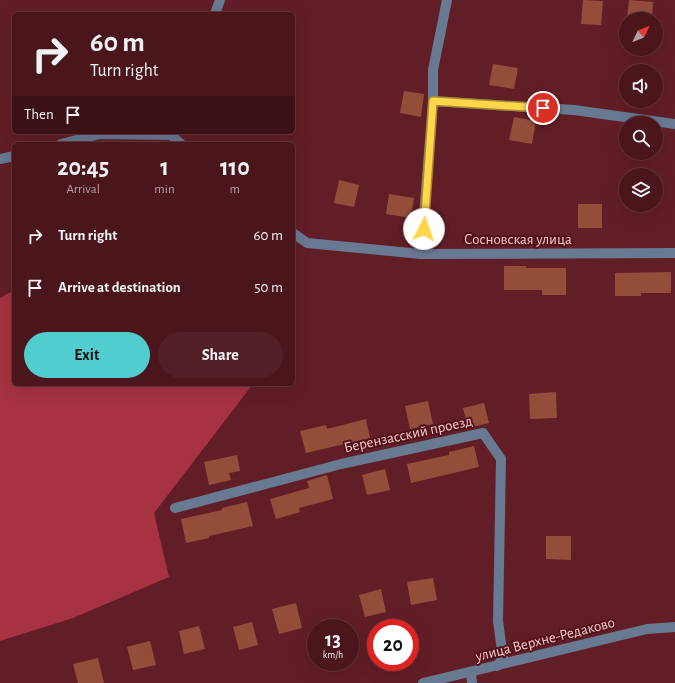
<!DOCTYPE html>
<meta charset="utf-8">
<style>
body{margin:0;font-family:"Alegreya Sans",sans-serif;background:#511f25;color:#f1f3f6;height:100vh;display:flex;flex-direction:column;font-size:15px;white-space:nowrap}
*{box-sizing:border-box;margin:0}
p{font-size:13px;color:#b29fa3}
.icon{flex:none;width:22px;height:22px;fill:none;stroke:currentColor;stroke-width:2;stroke-linecap:round;stroke-linejoin:round}
.map{position:relative;flex:1;overflow:hidden}
.details{position:absolute;left:12px;top:142px;width:283px;height:244px;display:flex;flex-direction:column;background:#4a161c;border-radius:6px;box-shadow:0 4px 16px #0002,0 0 0 1px #61353b}
.details>*{flex:none}
.banner{position:absolute;left:12px;top:12px;width:283px;height:122px;border-radius:6px;box-shadow:0 4px 16px #0002,0 0 0 1px #61353b;background:#4a161c;color:#f1f3f6;overflow:hidden}
.needle{width:26px;rotate:47deg}
.buttons{position:absolute;left:619px;top:12px;display:grid;gap:8px}
.buttons a{display:grid;place-items:center;width:44px;height:44px;border-radius:50%;background:#4a161c;box-shadow:0 4px 16px #0002,0 0 0 1px #61353b;font-size:20px}
.speed{position:absolute;left:307px;top:619px;display:flex;gap:8px;font-size:20px;font-weight:700;text-align:center}
.speed>*{display:grid;place-content:center;width:52px;height:52px;border-radius:50%;background:#4a161c;box-shadow:0 4px 16px #0002,0 0 0 1px #61353b;line-height:1}
.speed small{font-size:10px;font-weight:400}
.speed .limit{border:6px solid #d22;background:#fff;color:#111}
.pin{position:absolute;display:grid;place-items:center;width:34px;height:34px;color:#fff;margin:-17px;border:2px solid #fff;border-radius:50%;box-shadow:0 1px 4px #0007}
.me{position:absolute;width:44px;margin:-22px;rotate:4deg;stroke-linejoin:round;filter:drop-shadow(0 0 3px #0008)}
.turn{display:flex;align-items:center;gap:14px;height:84px;padding:0 12px;font-size:18px}
.turn .icon{width:52px;height:52px;stroke-width:2.5}
.turn b{display:block;font-size:28px;line-height:34px}
.then{display:flex;align-items:center;height:38px;padding:0 12px;background:#0003;gap:8px;font-size:15px}
.eta{display:flex;justify-content:space-evenly;align-items:center;height:68px;text-align:center}
.eta b{font-size:24px;font-weight:700;line-height:28px}
.button{display:flex;gap:8px;margin-top:auto;padding:8px 12px}
.button a{flex:1;height:46px;border-radius:24px;background:#52cdcf;color:#111;font-size:16px;font-weight:700;line-height:46px;text-align:center}
.button a+a{background:#511f25;color:#f1f3f6}
ul{padding:0;list-style:none}
li{display:flex;align-items:center;gap:12px;height:52px;padding:0 12px}
li div{flex:1}
li b{display:block;font-size:15px}
li em{font-style:normal}
.map>svg:first-child{display:block}
.forest{fill:#a63242}
.building{fill:#934e3a}
.lines{fill:none;stroke-linecap:round;stroke-linejoin:round}
.minor{stroke:#687992;stroke-width:10}
.route-casing{stroke:#a68a30;stroke-width:10}
.route{stroke:#ffd54a;stroke-width:7}
.labels{text-anchor:middle;stroke-width:4;stroke-linejoin:round;paint-order:stroke}
.street-label{font-size:15px;fill:#f3c8c9;stroke:#56121c}
</style>
<div class="map">
<svg width="675" height="683" viewBox="0 0 675 683">
<rect width="100%" height="100%" fill="#621e26"/>
<polygon class="forest" points="14,290 14,384 253,384 154,513 169,577 73,618 0,641 0,298"/>
<g class="building">
<polygon points="583,0 603,1 601,25 581,24"/>
<polygon points="629,0 653,2 652,19 627,19"/>
<polygon points="493,64 518,68 514,89 489,85"/>
<polygon points="404,91 424,94 421,117 400,113"/>
<polygon points="514,117 536,121 532,144 509,140"/>
<polygon points="339,180 359,185 354,207 334,203"/>
<polygon points="389,194 414,198 411,218 386,214"/>
<rect x="578" y="204" width="24" height="24"/>
<polygon points="504,266 526,266 526,268 566,268 566,295 542,295 542,290 504,290"/>
<polygon points="671,272 671,293 641,293 641,296 615,296 615,273"/>
<polygon points="556,392 557,418 530,419 529,394"/>
<polygon points="428,401 433,424 410,429 405,406"/>
<polygon points="484,403 489,423 468,428 463,408"/>
<polygon points="366,419 370,438 306,453 300,431 326,425 327,429"/>
<polygon points="474,446 479,467 411,483 407,464 449,455 449,452"/>
<polygon points="237,455 240,471 229,473 231,480 209,485 204,462"/>
<polygon points="385,469 390,490 367,495 362,475"/>
<polygon points="327,475 333,499 299,508 300,512 276,519 270,499 309,488 307,481"/>
<polygon points="247,502 253,526 209,536 209,538 186,543 181,519 222,510 222,508"/>
<polygon points="546,536 571,536 571,560 546,559"/>
<polygon points="433,578 437,600 411,605 407,582"/>
<polygon points="381,589 386,612 365,617 359,595"/>
<polygon points="296,603 302,628 279,634 272,609"/>
<polygon points="252,622 258,645 239,650 233,627"/>
<polygon points="199,626 205,649 184,654 179,631"/>
<polygon points="150,641 156,665 133,670 127,647"/>
<polygon points="98,658 104,683 78,683 73,664"/>
</g>
<g class="lines">
<g class="minor">
<polyline points="215,14 220,0"/>
<polyline points="433,101 574,110 675,124"/>
<polyline points="171,135 181,144"/>
<polyline points="61,144 100,134 171,135"/>
<polyline points="0,159 14,156"/>
<polyline points="293,233 307,243 421,254 675,253"/>
<polyline points="421,254 433,101 433,70 447,0"/>
<polyline points="175,508 341,464 483,433 501,459 498,621 503,658 497,666"/>
<polyline points="471,673 472,683"/>
<polyline points="423,683 647,629 675,627"/>
</g>
</g>
<g class="lines">
<defs>
<polyline id="route" points="424,229 433,101 543,108"/>
</defs>
<use href="#route" class="route-casing"/>
<use href="#route" class="route"/>
</g>
<g class="labels">
<g class="street-label">
<text x="518" y="244">Сосновская улица</text>
<text transform="translate(408 434) rotate(-12)" y="5">Берензасский проезд</text>
<text transform="translate(545 639) rotate(-14)" y="5">улица Верхне-Редаково</text>
</g>
</g>
</svg>
<div class="buttons">
<a><svg class="needle" viewBox="-14 -14 28 28"><path d="M0-13l5 13h-10z" fill="#e53935"/><path d="M0 13l5-13h-10z" fill="#b29fa3"/></svg></a>
<a><svg class="icon" aria-label="sound" viewBox="0 0 24 24"><path d="M4 9h4l5-4v14l-5-4H4zM17 9q2 3 0 6"/></svg></a>
<a><svg class="icon" aria-label="search" viewBox="0 0 24 24"><circle cx="10" cy="10" r="6"/><path d="M15 15l6 6"/></svg></a>
<a><svg class="icon" aria-label="layers" viewBox="0 0 24 24"><path d="M12 4l9 5-9 5-9-5zM3 14l9 5 9-5"/></svg></a>
</div>
<div class="speed"><div>13<small>km/h</small></div><div class="limit">20</div></div>
<div class="pin" style="left:543px;top:108px;background:#d93025"><svg class="icon" aria-label="arrive" viewBox="0 0 24 24"><path d="M6 21V4h12l-3 4 3 4H6"/></svg></div>
<svg class="me" style="left:424px;top:229px" viewBox="-20 -20 40 40"><circle r="19" fill="#fff"/><path d="M0-13L10 11 0 6-10 11z" fill="#ffd54a"/></svg>
<div class="banner">
<div class="turn"><svg class="icon" aria-label="right" viewBox="0 0 24 24"><path d="M7 20v-9h11M14 6l5 5-5 5"/></svg><div><b>60 m</b>Turn right</div></div>
<div class="then">Then<svg class="icon" aria-label="arrive" viewBox="0 0 24 24"><path d="M6 21V4h12l-3 4 3 4H6"/></svg></div>
</div>
<section class="details">
<div class="eta">
<div><b>20:45</b><p>Arrival</p></div>
<div><b>1</b><p>min</p></div>
<div><b>110</b><p>m</p></div>
</div>
<ul>
<li><svg class="icon" aria-label="right" viewBox="0 0 24 24"><path d="M7 20v-9h11M14 6l5 5-5 5"/></svg><div><b>Turn right</b></div><em>60 m</em></li>
<li><svg class="icon" aria-label="arrive" viewBox="0 0 24 24"><path d="M6 21V4h12l-3 4 3 4H6"/></svg><div><b>Arrive at destination</b></div><em>50 m</em></li>
</ul>
<div class="button"><a>Exit</a><a>Share</a></div>
</section>
</div>
